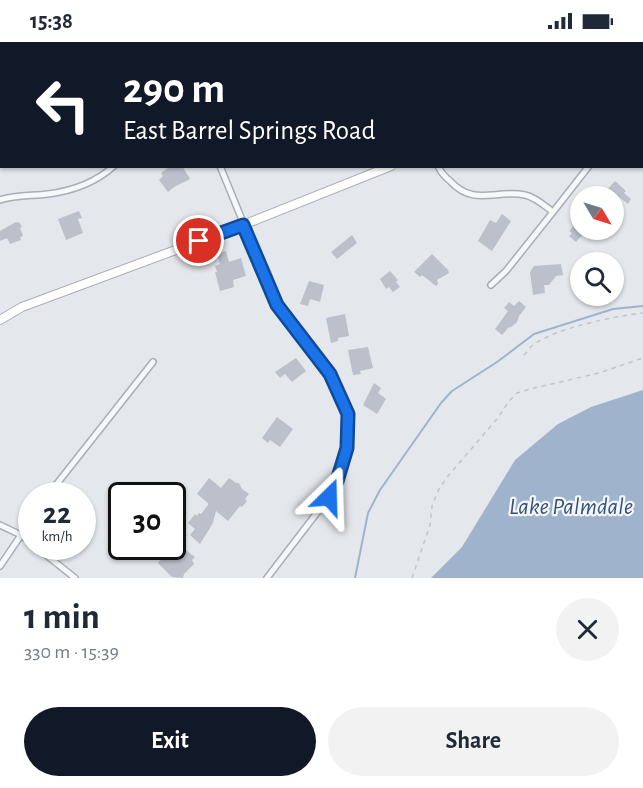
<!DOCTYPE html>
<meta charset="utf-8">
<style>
body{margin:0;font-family:"Alegreya Sans",sans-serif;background:#f2f2f3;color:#1f2937;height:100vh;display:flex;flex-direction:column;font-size:22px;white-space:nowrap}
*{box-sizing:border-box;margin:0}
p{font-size:20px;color:#747a83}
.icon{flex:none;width:33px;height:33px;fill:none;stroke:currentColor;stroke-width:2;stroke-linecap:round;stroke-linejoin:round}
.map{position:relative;height:536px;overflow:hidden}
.panel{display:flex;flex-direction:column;background:#fff;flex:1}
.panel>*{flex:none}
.banner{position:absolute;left:0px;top:0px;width:644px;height:126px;box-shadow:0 2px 4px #0004;background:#111827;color:#fff;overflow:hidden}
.needle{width:39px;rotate:128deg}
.controls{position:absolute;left:570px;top:144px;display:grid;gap:12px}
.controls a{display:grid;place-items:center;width:54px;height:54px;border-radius:50%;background:#fff;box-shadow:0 2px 4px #0004;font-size:30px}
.speed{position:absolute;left:18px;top:440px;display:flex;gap:12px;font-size:30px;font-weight:700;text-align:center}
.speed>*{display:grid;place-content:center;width:78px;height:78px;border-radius:50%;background:#fff;box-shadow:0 2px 4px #0004;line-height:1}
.speed small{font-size:15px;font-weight:400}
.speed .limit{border:3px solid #111;border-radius:9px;background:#fff;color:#111}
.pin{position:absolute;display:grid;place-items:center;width:51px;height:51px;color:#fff;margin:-26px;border:3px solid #fff;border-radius:50%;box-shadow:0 2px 6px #0007}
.me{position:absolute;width:66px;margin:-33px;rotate:22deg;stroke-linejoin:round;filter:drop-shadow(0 0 4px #0008)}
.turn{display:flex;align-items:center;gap:21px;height:126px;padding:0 24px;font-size:27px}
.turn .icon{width:78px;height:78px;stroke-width:2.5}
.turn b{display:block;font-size:42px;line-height:51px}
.round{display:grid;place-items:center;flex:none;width:63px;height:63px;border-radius:32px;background:#f2f2f3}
.overview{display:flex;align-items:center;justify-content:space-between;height:102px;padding:0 24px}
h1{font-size:36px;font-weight:600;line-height:45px}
.cta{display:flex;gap:12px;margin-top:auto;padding:12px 24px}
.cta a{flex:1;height:69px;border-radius:36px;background:#111827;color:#fff;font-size:24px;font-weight:600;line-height:69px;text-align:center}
.cta a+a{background:#f2f2f3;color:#1f2937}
.status{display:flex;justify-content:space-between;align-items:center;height:42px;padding:0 30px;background:#fff;direction:ltr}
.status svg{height:16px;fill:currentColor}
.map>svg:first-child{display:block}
.water{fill:#9fb4cc}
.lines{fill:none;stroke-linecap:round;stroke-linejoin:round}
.stream{stroke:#9fb4cc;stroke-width:2}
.building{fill:#bbc0ca}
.lane-casing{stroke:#a9aeb7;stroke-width:6}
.street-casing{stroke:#a9aeb7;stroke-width:8}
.secondary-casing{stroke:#a9aeb7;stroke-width:10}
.path{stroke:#c2c5cb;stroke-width:1.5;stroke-dasharray:4.5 4.5;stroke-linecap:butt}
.lane{stroke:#f7f8fa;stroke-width:3}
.street{stroke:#f7f8fa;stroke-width:5}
.secondary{stroke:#fff;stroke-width:8}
.route-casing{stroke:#114b97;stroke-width:15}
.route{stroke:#1a73e8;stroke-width:10}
.labels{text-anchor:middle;stroke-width:4.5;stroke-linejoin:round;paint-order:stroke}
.water-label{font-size:24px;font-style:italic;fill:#34527a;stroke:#f4f6f9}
</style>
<div class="status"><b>15:38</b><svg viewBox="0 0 49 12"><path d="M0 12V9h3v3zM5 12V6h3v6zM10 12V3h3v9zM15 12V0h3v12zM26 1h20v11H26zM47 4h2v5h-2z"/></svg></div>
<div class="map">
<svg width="643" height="536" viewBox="0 0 643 536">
<rect width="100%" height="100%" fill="#e4e7ec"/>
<polygon class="water" points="643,348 643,536 431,536 462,505 515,418 558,382 591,365"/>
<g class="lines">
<polyline class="stream" points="355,536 368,471 380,448 441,361 452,349 497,320 534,292 613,267 643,264"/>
</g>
<g class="building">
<polygon points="171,124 182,124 190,137 174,145 168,150 159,138 163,134 161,131"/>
<polygon points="615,139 626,149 624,151 631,157 628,162 619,155 614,161 614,154 601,154"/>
<polygon points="79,169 82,176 78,177 83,191 66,198 58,177"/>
<polygon points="502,172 511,179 492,209 478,199 490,178 496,181"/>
<polygon points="580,176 580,188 587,188 576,200 569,194 572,191 569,189"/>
<polygon points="16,180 20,181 22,185 20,186 23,194 20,195 21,198 10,202 7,196 0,199 0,189"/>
<polygon points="352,193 357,201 337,217 331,210"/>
<polygon points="226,209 229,220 241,216 246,234 233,238 234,245 220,249 215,230 217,230 215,224 220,222 217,212"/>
<polygon points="432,212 448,228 449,231 437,238 438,242 436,244 422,233 420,235 414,230"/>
<polygon points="561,222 563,233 556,234 549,243 544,243 545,251 533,253 530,230 534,224"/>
<polygon points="390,229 398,238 396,240 400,245 393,250 389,245 386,247 380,237"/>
<polygon points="309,239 324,243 320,260 310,257 308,264 300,262"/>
<polygon points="519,259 526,265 519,274 517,280 510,286 509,285 502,293 495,287 508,269 504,266 509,260 514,264"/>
<polygon points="345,272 349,294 338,296 338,299 331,301 326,276"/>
<polygon points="368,305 373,326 360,329 361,332 353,333 348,308"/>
<polygon points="296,316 306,329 292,340 285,332 280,336 275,330"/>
<polygon points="374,341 381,346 378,351 386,357 377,372 363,363"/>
<polygon points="277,375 293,387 280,405 270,398 268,401 262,396"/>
<polygon points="209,436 221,446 229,436 236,441 239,441 242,447 249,452 245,457 247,459 242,465 240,464 228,479 216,469 213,481 200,502 190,493 195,487 188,481 195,472 197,474 199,471 201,472 208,463 208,461 197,452"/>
<polygon points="179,503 195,515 192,518 194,522 184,532 183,536 172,535 158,521 163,514 166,517 170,512 171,513"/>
</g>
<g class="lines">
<defs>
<g id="lane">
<polyline points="117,2 118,0"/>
<polyline points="0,94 2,93"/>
</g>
<g id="street">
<polyline points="404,2 408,0"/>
<polyline points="220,124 277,263 330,332 348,372 347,406 337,439 329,455 267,536"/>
<path d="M438,124C441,131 445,135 450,139C474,165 496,147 525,153C535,155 545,164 553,170L589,124"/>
<path d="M0,158C15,153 32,154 48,152C72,149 95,141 114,124"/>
<polyline points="491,243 506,229 553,170"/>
<polyline points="48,453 153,320"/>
<polyline points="0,483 21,493 32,501"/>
<polyline points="35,504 75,536"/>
<polyline points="0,524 32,477"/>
</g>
<g id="secondary">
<polyline points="642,26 643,26"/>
<polyline points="0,278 22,265 243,183 391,124"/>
</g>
</defs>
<use href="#lane" class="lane-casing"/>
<use href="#street" class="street-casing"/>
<use href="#secondary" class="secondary-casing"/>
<g class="path">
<path d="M524,313C527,310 530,305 533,303C555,286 616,274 643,271"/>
<polyline points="412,536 430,483 432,464 439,447 448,434 497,377 509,359 517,351 534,346 599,331 643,316"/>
</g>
<use href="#lane" class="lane"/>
<use href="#street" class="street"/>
<use href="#secondary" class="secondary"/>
</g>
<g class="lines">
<defs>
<polyline id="route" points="199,199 243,183 277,263 330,332 348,372 347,406 337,439 329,455"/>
</defs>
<use href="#route" class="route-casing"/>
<use href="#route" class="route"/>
</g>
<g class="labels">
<g class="water-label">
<text x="571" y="472">Lake Palmdale</text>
</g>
</g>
</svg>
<div class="controls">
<a><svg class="needle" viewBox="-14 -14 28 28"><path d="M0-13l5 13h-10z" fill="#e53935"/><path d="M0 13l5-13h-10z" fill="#747a83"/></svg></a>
<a><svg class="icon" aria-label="search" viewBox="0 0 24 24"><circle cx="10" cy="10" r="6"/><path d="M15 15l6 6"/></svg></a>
</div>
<div class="speed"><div>22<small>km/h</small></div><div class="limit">30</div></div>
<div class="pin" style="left:199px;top:199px;background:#d93025"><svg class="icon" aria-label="arrive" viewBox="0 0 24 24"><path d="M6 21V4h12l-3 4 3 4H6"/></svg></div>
<svg class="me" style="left:329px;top:455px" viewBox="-20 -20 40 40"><path d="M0-17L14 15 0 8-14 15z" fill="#1a73e8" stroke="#fff" stroke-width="4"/></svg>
<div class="banner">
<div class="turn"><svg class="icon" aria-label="left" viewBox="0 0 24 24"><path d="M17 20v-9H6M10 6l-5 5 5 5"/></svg><div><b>290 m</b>East Barrel Springs Road</div></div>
</div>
</div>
<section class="panel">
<div class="overview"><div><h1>1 min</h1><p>330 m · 15:39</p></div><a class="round"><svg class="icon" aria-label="close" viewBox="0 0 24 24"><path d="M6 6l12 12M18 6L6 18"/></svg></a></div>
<div class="cta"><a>Exit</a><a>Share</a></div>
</section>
